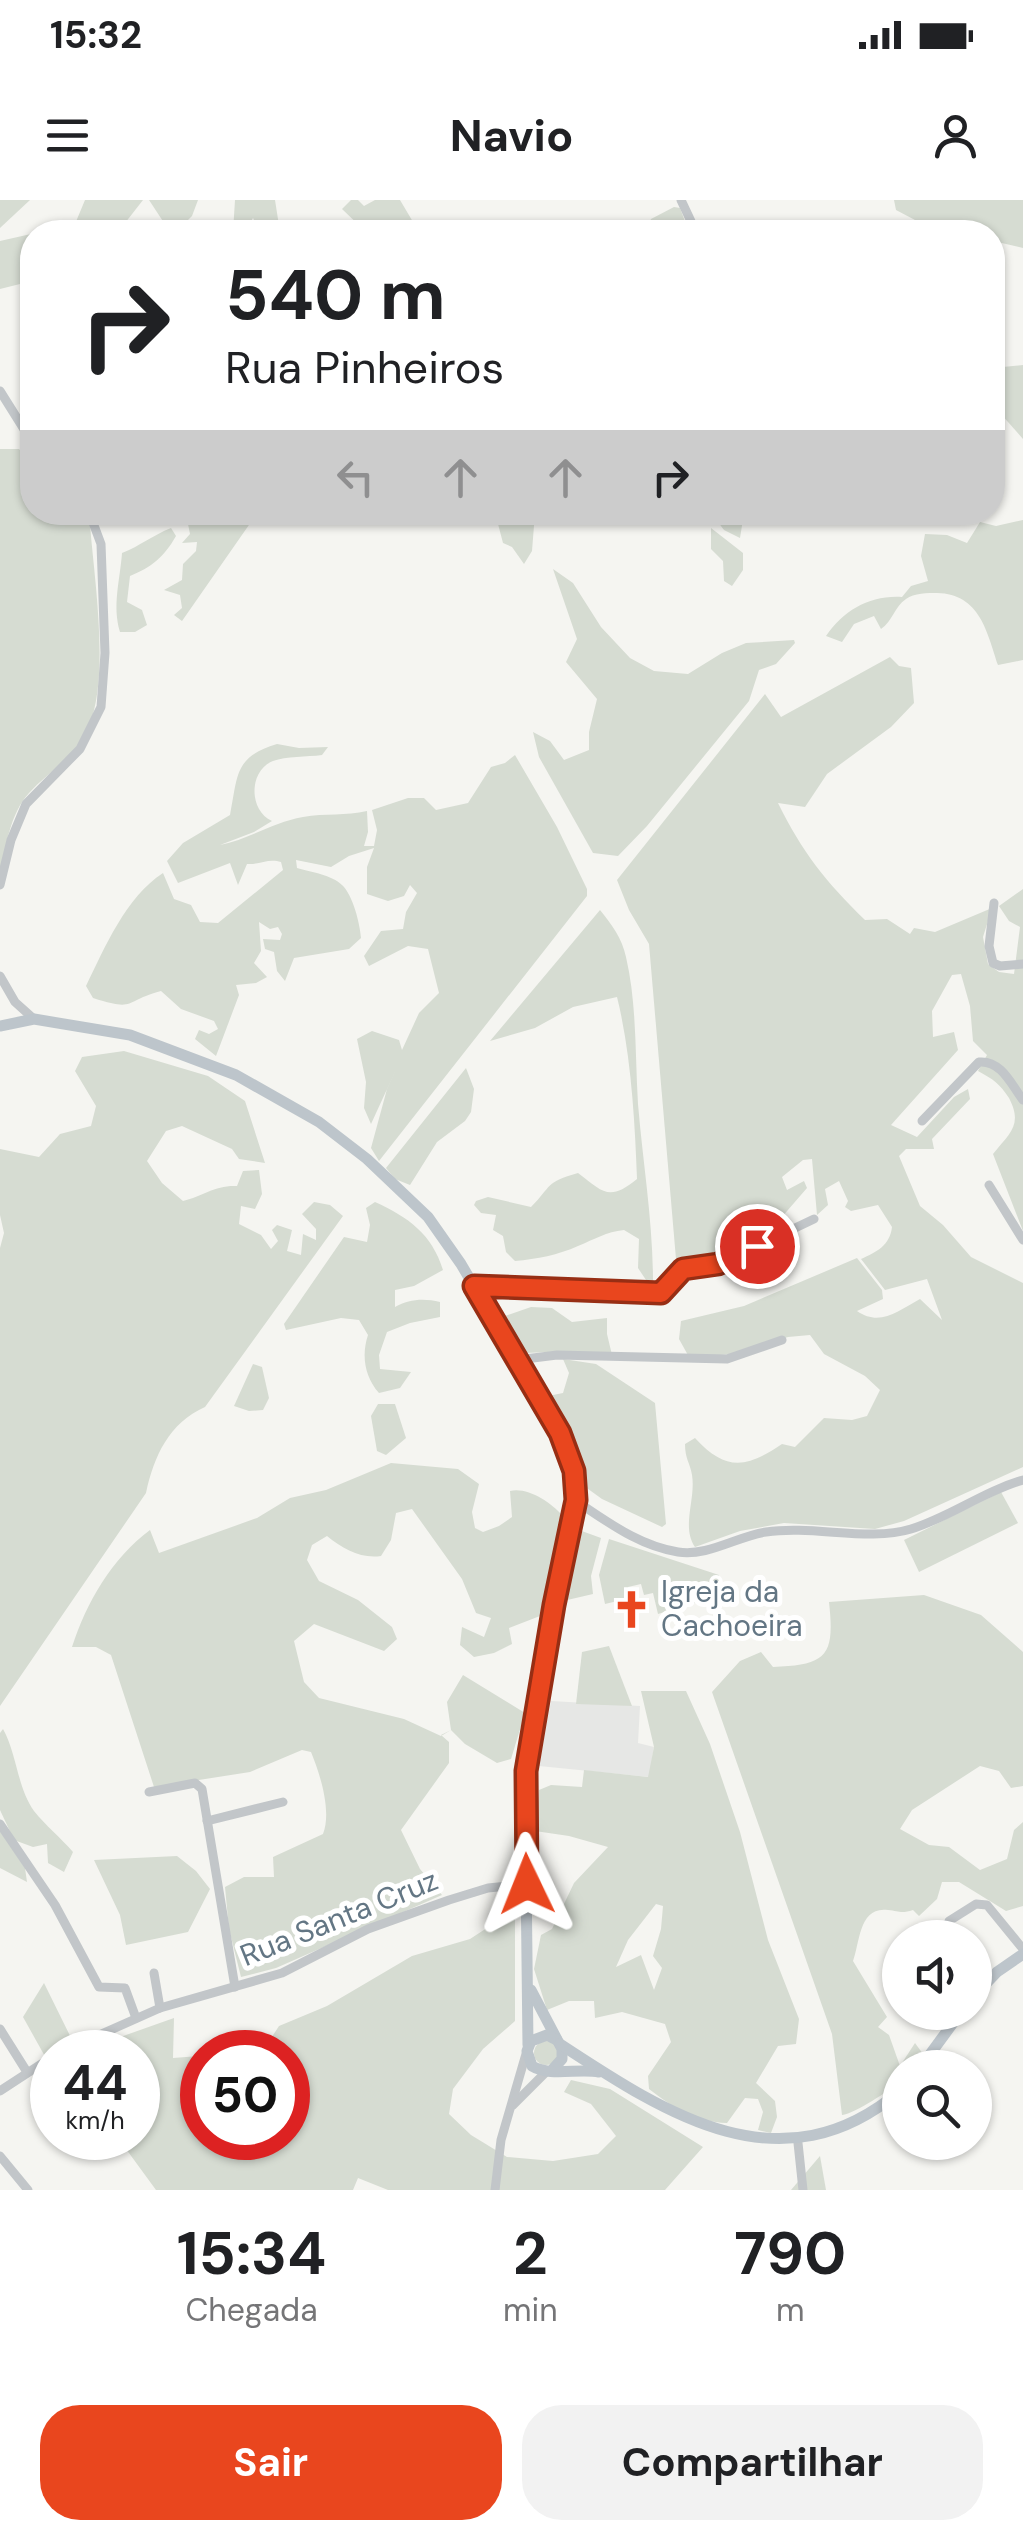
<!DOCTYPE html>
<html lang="pt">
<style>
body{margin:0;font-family:"DM Sans",sans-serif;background:#f2f2f2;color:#202124;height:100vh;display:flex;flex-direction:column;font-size:38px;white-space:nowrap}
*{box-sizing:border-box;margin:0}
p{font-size:32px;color:#757577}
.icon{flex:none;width:55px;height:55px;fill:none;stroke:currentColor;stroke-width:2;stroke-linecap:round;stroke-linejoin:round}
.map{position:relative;height:1990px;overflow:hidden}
.drawer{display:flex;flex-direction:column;background:#fff;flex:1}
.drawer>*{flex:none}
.guide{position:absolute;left:20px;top:20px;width:985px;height:305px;border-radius:40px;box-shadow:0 2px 8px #0004;background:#fff;color:#202124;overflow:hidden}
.controls{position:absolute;left:882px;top:1720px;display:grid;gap:20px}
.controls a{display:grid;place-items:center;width:110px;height:110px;border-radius:50%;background:#fff;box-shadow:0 2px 8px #0004;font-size:50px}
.speed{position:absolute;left:30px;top:1830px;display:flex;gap:20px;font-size:50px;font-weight:700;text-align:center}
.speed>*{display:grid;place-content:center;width:130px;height:130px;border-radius:50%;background:#fff;box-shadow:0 2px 8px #0004;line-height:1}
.speed small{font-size:25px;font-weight:400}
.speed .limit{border:15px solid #d22;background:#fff;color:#111}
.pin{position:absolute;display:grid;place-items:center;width:85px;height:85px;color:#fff;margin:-42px;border:5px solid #fff;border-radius:50%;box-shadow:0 2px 10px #0007}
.me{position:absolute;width:110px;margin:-55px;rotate:358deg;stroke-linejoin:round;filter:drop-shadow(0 0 8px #0008)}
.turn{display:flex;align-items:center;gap:35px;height:210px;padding:0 40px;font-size:45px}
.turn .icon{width:130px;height:130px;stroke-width:2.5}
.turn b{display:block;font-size:70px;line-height:85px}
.lanes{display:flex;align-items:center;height:95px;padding:0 40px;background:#0003;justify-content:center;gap:50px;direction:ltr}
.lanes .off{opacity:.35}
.eta{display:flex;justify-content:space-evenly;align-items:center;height:170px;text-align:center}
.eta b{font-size:60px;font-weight:700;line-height:70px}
.button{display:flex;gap:20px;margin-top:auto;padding:20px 40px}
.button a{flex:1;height:115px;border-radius:40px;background:#e9461e;color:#fff;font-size:40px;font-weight:700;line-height:115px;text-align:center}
.button a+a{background:#f2f2f2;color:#202124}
.status{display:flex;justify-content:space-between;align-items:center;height:70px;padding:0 50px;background:#fff;direction:ltr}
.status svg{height:28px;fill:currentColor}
header{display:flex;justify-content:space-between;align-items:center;height:130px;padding:0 40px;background:#fff;font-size:45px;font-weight:700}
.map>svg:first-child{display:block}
.built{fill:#e6e7e5}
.green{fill:#d6dcd2;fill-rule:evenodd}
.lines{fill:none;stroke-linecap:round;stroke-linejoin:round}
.minor{stroke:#c2c6c9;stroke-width:9}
.major{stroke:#bdc5cb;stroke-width:11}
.route-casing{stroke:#972e14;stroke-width:25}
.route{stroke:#e9461e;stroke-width:18}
.labels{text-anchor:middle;stroke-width:10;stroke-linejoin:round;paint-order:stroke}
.poi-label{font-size:30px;fill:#637684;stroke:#fff;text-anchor:start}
.street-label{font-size:30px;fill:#637684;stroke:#fff}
</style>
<div class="status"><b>15:32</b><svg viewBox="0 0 49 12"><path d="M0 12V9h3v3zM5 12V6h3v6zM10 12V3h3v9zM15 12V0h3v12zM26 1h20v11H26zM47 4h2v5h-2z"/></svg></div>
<header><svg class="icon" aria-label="menu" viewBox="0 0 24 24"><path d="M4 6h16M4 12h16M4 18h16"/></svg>Navio<svg class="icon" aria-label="person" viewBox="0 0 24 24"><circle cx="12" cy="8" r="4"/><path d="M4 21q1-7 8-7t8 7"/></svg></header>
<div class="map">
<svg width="1023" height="1990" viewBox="0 0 1023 1990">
<rect width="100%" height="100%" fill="#f5f5f1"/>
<polygon class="built" points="551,1501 640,1506 638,1543 654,1547 649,1577 539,1566"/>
<g class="green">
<polygon points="0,0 30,0 0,28"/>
<polygon points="85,0 143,0 118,32 32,32 32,81 0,89 0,41 75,24"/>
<polygon points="149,0 198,0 192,16 176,32 170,32"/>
<polygon points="235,0 275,0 280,32 260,32 253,18 245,32 233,32"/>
<polygon points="351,0 358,0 364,6 375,0 400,0 416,27 429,27 437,32 416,32 396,22 391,32 366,32 342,9"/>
<polygon points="894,0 1023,0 1023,48 993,41 992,32 919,32 915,20 896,10"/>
<polygon points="674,7 680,8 689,32 645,32 651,19"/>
<polygon points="1023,165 1023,239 992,204 993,168"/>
<path d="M0,249H19L32,264V276L24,294L32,300V312L83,313L90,324C94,380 113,491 83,538C69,561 46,574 29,593C10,614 6,646 0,672Z"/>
<polygon points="467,312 535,313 532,351 524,364 512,347 503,343 498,324 488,320 464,319"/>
<polygon points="194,313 247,313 251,322 182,421 174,415 182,408 180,395 164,390 182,380 183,364 196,351 197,342 182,343 190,334 187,319"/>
<polygon points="689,313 744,313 740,338 724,330 715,318 708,323"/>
<path d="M1023,320V460L998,465C987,432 980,394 937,393C928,393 914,393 906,399C894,407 893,421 881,429L874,416L854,424L842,442L826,436C844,410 870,395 902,397L911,386L928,381L921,356L925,334L947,335L967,343L980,322L996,326Z"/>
<path d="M171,328L176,336C164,357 152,367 130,376L127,402L142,410L147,425L135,432H120C112,405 120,381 122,353C140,346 153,335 171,328Z"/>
<polygon points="711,328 743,353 743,370 732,386 724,381 723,361 711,349"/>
<polygon points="553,369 573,383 601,427 630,458 654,471 688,474 722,453 746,443 794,440 795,443 776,464 759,470 749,501 647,626 618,656 593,653 539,557 533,532 550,541 564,560 589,550 589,532 597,499 566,462 577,439"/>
<path d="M890,457L899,466L911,468L914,503L891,527L827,574L805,607L778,603C802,652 826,682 865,720L887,719L910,734L914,728L935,732L992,708L983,737L988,764L999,772L1014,774L1020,727L1009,721L999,706L1023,689V1031L993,954C1010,933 1023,925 1009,898C1000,884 993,879 978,871L987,855L973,841L970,806L961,774L952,775L932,811L933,837L954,832L958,850L891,925L917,937L954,897L968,889L970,899L932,939L934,949H906L899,956L920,1006L943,1025L971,1057L1023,1083V1267L904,1321L875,1329L784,1323L740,1331L695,1347C681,1327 696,1299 692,1275C690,1263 685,1259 685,1244L695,1238C726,1272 747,1268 782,1244L795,1247L824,1218L852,1220L867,1216L880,1190L865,1176L824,1154L810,1135L788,1137L735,1154L689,1157L679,1139L681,1121L744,1106L857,1058L882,1090L883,1099L857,1111C880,1127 898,1111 920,1099L942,1120L927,1079L885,1090L861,1059C877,1052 890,1045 892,1027L878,1005L851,1011L845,1007L848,1001L839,981L825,989L828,1005L817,1015L812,959L803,960L782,977L787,990L804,981L807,988L781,1018L763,1032L726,1044L723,1055L690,1064L676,1059L649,744L629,710L617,680L765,494L781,517Z"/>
<path d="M277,544L299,548L328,547L322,555C307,557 286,556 273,561C248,571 249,611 272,621L254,632L220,645C249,639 274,622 303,617C325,613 346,616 367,611L368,632L364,646H374L377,630L372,610L408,598H424L436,610L468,603L491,567L505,563L515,555L557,627L587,689V696L379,961L371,948L387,889L399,863L371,924L364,908L366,882L357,839L372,831L399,840L402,850L419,813L439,793L428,749L408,746L369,766L364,756L381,731L403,729L406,712L417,693L410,685L404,696L388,701L367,694V667L374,648L349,656L331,667L296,660L297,668C311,672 332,675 342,685C353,695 360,724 361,738L349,749L294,758L285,781L277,771L274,752L265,749L263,739L280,740L282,734L278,727L270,729L259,722L261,751L254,763L267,777L256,783L236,785L239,795L216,856L195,839L199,830L209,834L218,829L214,821L181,809L161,791C123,801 137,812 93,798L86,786C105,747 126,697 163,673L174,699L191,705L200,722L218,723L283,670L281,662C268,658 260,665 247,664L238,685L230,663L178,683L167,661L183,643L230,615C238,575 234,557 277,544Z"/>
<path d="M600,710C612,725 622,738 626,757C637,804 635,856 638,904C643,964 653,1022 653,1082L648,1083L638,1068L639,1039L624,1030C606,1032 595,1039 578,1046C558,1055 537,1059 515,1061L506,1052L503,1036L493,1030L496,1015L481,1013L474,1005L476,1001L488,997L531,1007C552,986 545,982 578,973C603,992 609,1002 637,979C635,922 631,853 617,797L573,807L535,828L490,841Z"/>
<path d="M124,851L208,876L245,901L265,963L239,959L232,949L182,926L166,931L147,961L162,983L183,1001C203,996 215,985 237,986L243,971L259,970L262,994L255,1009L241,1006L239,1024L261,1035L271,1049L278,1041L272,1030L277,1025L292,1030L287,1051L301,1055L303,1034L316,1040V1029L302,1014L314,1002L330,1005L343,1016L205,1207C169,1223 154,1256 146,1293L0,1506V1048L4,1033L0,1015V949L39,957L60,934L91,926L96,906L75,871L82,857Z"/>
<polygon points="466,868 474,889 471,912 465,921 437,942 410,985 395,979 386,968"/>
<path d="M375,1002C408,1017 432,1034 443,1070L414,1086L395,1090V1107C409,1099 424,1098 440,1102V1117L410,1123L387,1132L379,1155L380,1169L411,1172L400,1188L379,1193C365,1177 361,1156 368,1135L359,1120L341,1118L286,1130L284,1124L344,1037L367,1042L370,1025L366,1008Z"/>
<polygon points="531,1107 552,1108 572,1122 607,1118 607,1134 612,1155 570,1151 525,1153 502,1117"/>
<polygon points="563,1159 596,1164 655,1203 666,1324 662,1327 602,1299 584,1286 567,1227 548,1196 563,1193 569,1173"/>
<polygon points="253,1164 262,1167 269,1198 263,1210 249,1211 234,1206"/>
<polygon points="378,1204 395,1204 406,1238 386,1255 377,1251 371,1216"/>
<path d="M391,1263L458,1269L479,1284L472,1312L475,1328L483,1332L499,1326L512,1317L510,1291C528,1287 550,1302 562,1315L553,1372L540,1416L509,1428L512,1444L494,1453L474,1457L460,1445L462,1427L484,1437L491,1418L476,1413L462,1379L412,1309L396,1313L391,1340L381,1356C361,1359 343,1349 327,1336L312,1345L307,1360L319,1381L358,1400L392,1427L397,1439L384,1451L314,1424L294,1441L304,1482L319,1498L404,1519L441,1536L451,1530L447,1502L463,1475L525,1513L511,1559L497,1563L465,1544L451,1530L441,1535L449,1542V1563L401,1630L420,1669L442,1695L276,1768L241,1777L229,1729L225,1687L244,1677H274L273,1657L323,1634C332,1611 320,1574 311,1552L302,1550L250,1572L154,1587L111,1455L96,1447H72C86,1403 112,1358 150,1330L159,1353L257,1318L290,1298L326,1290Z"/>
<polygon points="1001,1292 1018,1323 919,1372 904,1340"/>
<polygon points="579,1330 601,1338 591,1376 593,1394 563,1401"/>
<polygon points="609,1339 719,1375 718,1396 658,1414 653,1393 644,1395 641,1384 628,1387 630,1398 605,1404 599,1375"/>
<path d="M924,1395L981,1415L1023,1452V1586L1011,1588L999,1571L980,1566L912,1610L900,1629L929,1645L949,1647L980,1670L1007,1659L1014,1630L1023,1622V1706L1006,1711L959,1682H942L937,1699L919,1716L913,1710C901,1714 899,1711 888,1710C859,1706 860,1742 853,1761L887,1817L878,1827L889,1835L900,1866L915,1843L923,1854L913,1867L900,1868V1881C889,1891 856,1913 842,1915L832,1834L712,1492L740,1461L761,1452L773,1467C827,1465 835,1456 829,1402Z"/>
<polygon points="609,1446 632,1506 576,1504 582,1452"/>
<path d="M641,1491H686L710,1544L740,1632L768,1740L799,1819L796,1844L778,1846L756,1883L775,1901L777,1917L771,1933L758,1930L763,1912L758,1899L745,1898L727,1923C696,1922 672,1907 649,1889L648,1876L671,1842L665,1824L622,1812L595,1818L594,1801H569L547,1810L534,1769L541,1735L552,1729L574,1683L608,1647L569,1636L535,1631L539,1590L551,1585L582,1587L584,1570L648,1577L654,1547ZM656,1704L663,1706L661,1729L653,1756L662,1768L654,1790L641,1755L616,1767L628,1740Z"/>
<path d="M3,1529C17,1554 17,1587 34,1611C45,1625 61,1638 73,1652L64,1672L48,1663L47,1644L33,1647L14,1640L0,1610V1533Z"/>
<polygon points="0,1631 25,1668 27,1682 0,1668"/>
<polygon points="177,1656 196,1671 210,1689 188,1732 126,1745 120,1715 94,1660"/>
<polygon points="515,1701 515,1821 483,1849 453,1889 449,1914 471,1935 507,1957 553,1961 598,1954 616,1936 591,1904 564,1892 571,1880 610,1889 703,1947 665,1990 388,1990 358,1978 353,1990 156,1990 118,1938 138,1938 138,1852 52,1852 52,1869 23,1817 44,1783 78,1852 174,1818 173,1858 199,1856 202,1859 202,1938 288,1938 288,1852 262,1852 279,1826 327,1806 412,1756 470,1739 496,1722"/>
<circle cx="546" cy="1853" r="12"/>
<polygon points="820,1956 826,1990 791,1990"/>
</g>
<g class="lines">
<g class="minor">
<polyline points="681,0 696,32"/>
<polyline points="0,191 32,242"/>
<polyline points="0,685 11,640 26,604 80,549 101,507 105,453 101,344 89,312"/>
<polyline points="994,703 989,746 993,763 1000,766 1023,764"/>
<polyline points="0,776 15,802 34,819"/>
<path d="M922,921L979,862C1001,860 1011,884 1023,900"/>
<polyline points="989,985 1023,1040"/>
<polyline points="474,1086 661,1093 683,1069 728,1060 814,1019"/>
<polyline points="517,1160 557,1155 727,1159 782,1140"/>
<path d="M576,1301C608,1322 639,1346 678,1352C707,1357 738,1336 766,1332C814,1325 869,1342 911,1329C950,1317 984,1291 1023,1280"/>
<polyline points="149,1592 195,1583 202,1589 235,1787"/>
<polyline points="207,1621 283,1602"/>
<polyline points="0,1624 55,1705 99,1787 125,1788 136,1818"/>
<polyline points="949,1721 976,1704 987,1705 1023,1749"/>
<polyline points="154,1773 160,1808"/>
<polyline points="0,1829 27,1872"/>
<polyline points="61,1852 160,1808 282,1773 368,1729 449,1700 488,1688 527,1684"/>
<polyline points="0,1891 52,1857"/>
<polyline points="513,1905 547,1871"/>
<polyline points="798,1943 803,1990"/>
<polyline points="0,1956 28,1990"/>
<polyline points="495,1990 501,1940 526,1854"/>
</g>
<g class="major">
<polyline points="0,826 34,819 130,835 236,875 319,922 367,959 428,1017 461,1064 560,1233 574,1271 576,1301 554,1405 525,1587 528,1845"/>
<polyline points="531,1790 562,1849 562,1859 553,1869"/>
<polyline points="975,1795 997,1772 1023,1754"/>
<path d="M557,1840L547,1835L531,1841L527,1851L532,1866C550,1877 578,1868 599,1872"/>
<path d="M560,1844C668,1915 782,1990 900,1891"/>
<polyline points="920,1868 961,1812"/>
</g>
</g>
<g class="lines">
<defs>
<polyline id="route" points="527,1684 526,1571 554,1405 576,1300 574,1271 560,1233 474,1086 661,1093 683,1069 718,1064 757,1046"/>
</defs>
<use href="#route" class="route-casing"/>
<use href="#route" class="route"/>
</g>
<defs>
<symbol id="church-bare" viewBox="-9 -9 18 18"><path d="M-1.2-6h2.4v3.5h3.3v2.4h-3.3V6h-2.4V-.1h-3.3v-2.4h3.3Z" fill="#e9461e" stroke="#fff" stroke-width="2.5" paint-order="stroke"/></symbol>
</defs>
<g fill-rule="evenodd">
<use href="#church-bare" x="604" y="1382" width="55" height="55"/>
</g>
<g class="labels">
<g class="poi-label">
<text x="661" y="1402">Igreja da<tspan x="661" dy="34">Cachoeira</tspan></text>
</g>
<g class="street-label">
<text transform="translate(339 1718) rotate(-22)" y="10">Rua Santa Cruz</text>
</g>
</g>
</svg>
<div class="controls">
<a><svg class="icon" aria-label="sound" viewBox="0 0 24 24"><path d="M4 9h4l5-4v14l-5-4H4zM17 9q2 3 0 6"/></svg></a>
<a><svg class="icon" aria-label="search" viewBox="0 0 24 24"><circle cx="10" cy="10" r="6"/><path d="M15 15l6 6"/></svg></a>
</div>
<div class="speed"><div>44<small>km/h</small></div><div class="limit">50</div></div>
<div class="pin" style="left:757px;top:1046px;background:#d93025"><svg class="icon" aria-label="arrive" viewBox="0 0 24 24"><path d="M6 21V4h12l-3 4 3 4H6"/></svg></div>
<svg class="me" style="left:527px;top:1684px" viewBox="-20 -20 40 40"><path d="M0-17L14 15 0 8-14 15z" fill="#e9461e" stroke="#fff" stroke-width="4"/></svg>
<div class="guide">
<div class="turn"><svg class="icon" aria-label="right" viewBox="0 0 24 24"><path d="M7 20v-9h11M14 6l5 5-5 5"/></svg><div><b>540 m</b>Rua Pinheiros</div></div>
<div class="lanes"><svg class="icon off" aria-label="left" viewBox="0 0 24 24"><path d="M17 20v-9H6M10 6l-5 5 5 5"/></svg><svg class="icon off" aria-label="ahead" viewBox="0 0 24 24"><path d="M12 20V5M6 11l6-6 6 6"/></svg><svg class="icon off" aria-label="ahead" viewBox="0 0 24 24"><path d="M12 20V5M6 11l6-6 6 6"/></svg><svg class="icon" aria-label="right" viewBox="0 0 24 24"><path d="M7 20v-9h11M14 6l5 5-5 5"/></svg></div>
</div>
</div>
<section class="drawer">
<div class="eta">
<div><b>15:34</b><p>Chegada</p></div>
<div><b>2</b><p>min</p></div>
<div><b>790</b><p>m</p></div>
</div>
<div class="button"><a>Sair</a><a>Compartilhar</a></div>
</section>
